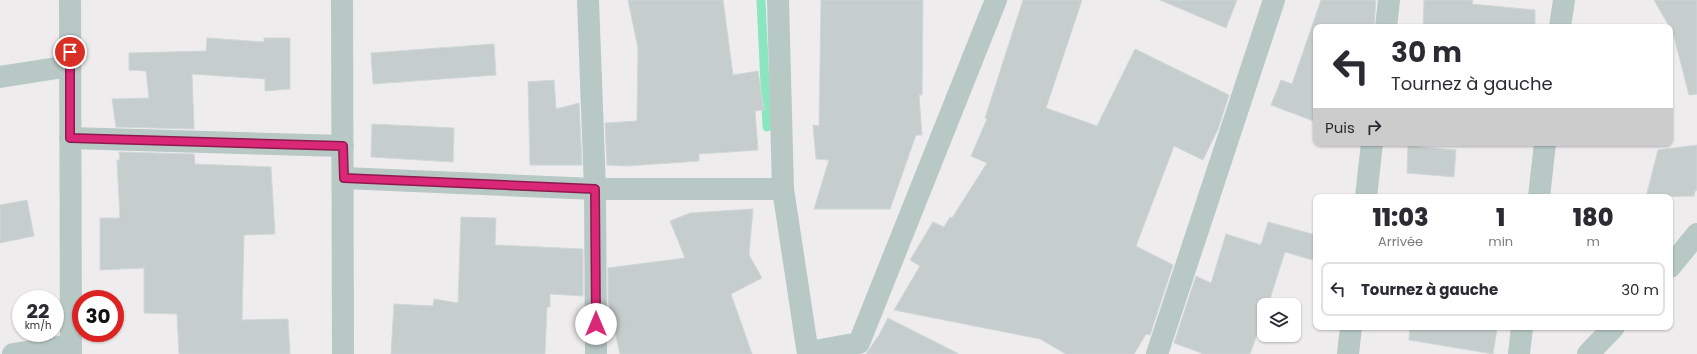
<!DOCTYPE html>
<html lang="fr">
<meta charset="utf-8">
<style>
body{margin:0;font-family:Poppins,sans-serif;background:#f2f2f3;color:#2b2b33;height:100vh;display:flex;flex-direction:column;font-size:15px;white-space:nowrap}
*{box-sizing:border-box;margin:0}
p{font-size:13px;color:#7c7c81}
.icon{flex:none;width:22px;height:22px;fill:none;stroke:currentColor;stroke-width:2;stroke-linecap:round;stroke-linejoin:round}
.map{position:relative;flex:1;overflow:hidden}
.sheet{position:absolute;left:1313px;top:194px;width:360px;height:136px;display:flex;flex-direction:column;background:#fff;border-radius:8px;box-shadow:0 1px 3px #0004}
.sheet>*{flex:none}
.guide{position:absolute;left:1313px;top:24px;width:360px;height:122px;border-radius:8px;box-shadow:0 1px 3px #0004;background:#fff;color:#2b2b33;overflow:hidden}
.controls{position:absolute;left:1257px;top:298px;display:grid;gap:8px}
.controls a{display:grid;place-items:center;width:44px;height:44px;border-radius:8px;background:#fff;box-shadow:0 1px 3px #0004;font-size:20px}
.speed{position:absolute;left:12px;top:290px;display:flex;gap:8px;font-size:20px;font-weight:700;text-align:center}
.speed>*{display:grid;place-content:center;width:52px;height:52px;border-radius:50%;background:#fff;box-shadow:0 1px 3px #0004;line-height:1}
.speed small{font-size:10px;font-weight:400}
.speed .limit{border:6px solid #d22;background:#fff;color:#111}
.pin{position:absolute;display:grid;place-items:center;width:34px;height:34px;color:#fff;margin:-17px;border:2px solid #fff;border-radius:50%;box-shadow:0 1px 4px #0007}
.me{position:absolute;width:44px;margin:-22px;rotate:0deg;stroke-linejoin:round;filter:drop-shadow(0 0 3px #0008)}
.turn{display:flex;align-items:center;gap:14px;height:84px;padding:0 12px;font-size:18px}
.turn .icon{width:52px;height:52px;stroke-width:2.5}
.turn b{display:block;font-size:28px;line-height:34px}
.then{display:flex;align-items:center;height:38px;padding:0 12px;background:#0003;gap:8px;font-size:15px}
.eta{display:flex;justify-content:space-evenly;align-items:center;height:68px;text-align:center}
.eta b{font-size:24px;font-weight:800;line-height:28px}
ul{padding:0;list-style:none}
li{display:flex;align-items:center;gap:12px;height:54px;margin:0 8px 6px;padding:0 4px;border:2px solid #e1e1e2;border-radius:8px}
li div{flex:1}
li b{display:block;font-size:15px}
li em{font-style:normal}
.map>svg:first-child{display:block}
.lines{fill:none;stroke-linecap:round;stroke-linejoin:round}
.stream{stroke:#8ae6bf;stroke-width:9}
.building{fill:#c6cecd;stroke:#d0d7d8}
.minor{stroke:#b8c8c5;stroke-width:22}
.route-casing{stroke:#8e194d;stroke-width:10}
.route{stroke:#db2777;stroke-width:7}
</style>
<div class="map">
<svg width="1697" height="354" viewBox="0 0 1697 354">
<rect width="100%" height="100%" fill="#efecee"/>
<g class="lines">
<polyline class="stream" points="761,0 767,127"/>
</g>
<g class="building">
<polygon points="628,0 723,0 733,75 758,71 764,110 755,111 758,150 699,154 699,161 627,166 607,165 605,123 637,121 638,48"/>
<polygon points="821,0 923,0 922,95 919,95 922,135 916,135 890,209 814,209 829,160 816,159 813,125 819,126"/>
<polygon points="1023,0 1082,0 1046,108 1097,126 1135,49 1229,95 1218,129 1203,160 1174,146 1136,246 1173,265 1150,335 1146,334 1134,354 1066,354 1040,339 894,310 920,266 910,260 933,222 944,227 950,217 952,218 987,163 971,156 987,119 985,118"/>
<polygon points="1160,0 1237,0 1226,28"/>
<polygon points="1321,0 1376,0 1374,27 1316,27 1316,122 1271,105 1281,80 1292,84"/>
<polygon points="1424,0 1473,0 1472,4 1535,10 1535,27 1423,27"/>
<polygon points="1654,0 1697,0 1697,94 1689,95 1673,33"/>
<polygon points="207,38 264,42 264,38 290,38 290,89 265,91 265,79 192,74 194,129 116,127 112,99 149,98 146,71 129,70 129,53 206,51"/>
<polygon points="494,44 496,75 373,84 371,53"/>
<polygon points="554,80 556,109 579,103 582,165 530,165 528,82"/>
<polygon points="372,124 454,128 453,162 371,157"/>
<polygon points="1697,145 1697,190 1695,191 1694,196 1646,197 1658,150"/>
<polygon points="1408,146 1456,150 1454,177 1407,173"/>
<polygon points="119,152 194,154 195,164 271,167 275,234 244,235 242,320 288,319 290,354 179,354 177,314 144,313 144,268 100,270 100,218 120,218 117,160 120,160"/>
<polygon points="27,200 34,236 0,243 0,205"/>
<polygon points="753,209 749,255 762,278 731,294 752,354 620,354 608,300 608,268 685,258 670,221 690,213"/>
<polygon points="461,217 496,218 495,245 583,249 583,296 550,294 550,307 547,307 545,354 391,354 394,304 433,306 434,299 458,303"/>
<polygon points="1268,222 1316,235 1316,261 1285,252 1268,305 1264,305 1264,314 1250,354 1204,354 1174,343 1196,276 1211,283 1226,234 1261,245"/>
<polygon points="888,318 959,354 866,354 879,335"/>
<polygon points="1410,327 1484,327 1497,329 1493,354 1409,340"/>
</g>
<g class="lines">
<g class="minor">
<polyline points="70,0 71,354"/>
<polyline points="342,0 343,354"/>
<polyline points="588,0 595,189 596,354"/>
<polyline points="778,0 783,189 808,354"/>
<polyline points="1386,27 1389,0"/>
<polyline points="1560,27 1564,0"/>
<polyline points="0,77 70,66"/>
<polyline points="70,138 343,146"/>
<polyline points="344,178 595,189 783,189"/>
<polyline points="1366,197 1372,143"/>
<polyline points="1539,197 1545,143"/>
<polyline points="1670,267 1697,234"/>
<polyline points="809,352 859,343 996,0"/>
<polyline points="13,354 71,345"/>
<polyline points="1157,354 1274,0"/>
<polyline points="1348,354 1351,327"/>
<polyline points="1519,354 1522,327"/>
<polyline points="1588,354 1614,327"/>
</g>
</g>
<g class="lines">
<defs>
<polyline id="route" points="70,52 70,138 343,146 344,178 595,189 596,324"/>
</defs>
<use href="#route" class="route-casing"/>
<use href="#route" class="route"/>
</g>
</svg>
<div class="controls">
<a><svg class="icon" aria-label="layers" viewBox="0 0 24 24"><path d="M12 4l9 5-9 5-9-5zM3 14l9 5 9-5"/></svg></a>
</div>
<div class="speed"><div>22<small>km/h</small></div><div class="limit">30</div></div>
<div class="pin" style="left:70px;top:52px;background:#d93025"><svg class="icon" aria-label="arrive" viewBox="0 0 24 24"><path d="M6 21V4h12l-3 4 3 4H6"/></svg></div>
<svg class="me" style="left:596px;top:324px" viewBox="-20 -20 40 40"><circle r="19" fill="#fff"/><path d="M0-13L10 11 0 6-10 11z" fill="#db2777"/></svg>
<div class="guide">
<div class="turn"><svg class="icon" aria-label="left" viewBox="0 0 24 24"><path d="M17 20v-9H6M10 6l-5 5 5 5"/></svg><div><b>30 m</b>Tournez à gauche</div></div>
<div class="then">Puis<svg class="icon" aria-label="right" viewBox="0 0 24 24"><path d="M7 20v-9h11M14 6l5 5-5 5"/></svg></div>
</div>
<section class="sheet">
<div class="eta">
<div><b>11:03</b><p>Arrivée</p></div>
<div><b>1</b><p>min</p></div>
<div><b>180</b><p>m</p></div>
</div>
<ul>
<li><svg class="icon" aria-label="left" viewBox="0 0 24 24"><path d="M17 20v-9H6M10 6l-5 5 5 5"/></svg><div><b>Tournez à gauche</b></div><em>30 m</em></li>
</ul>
</section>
</div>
